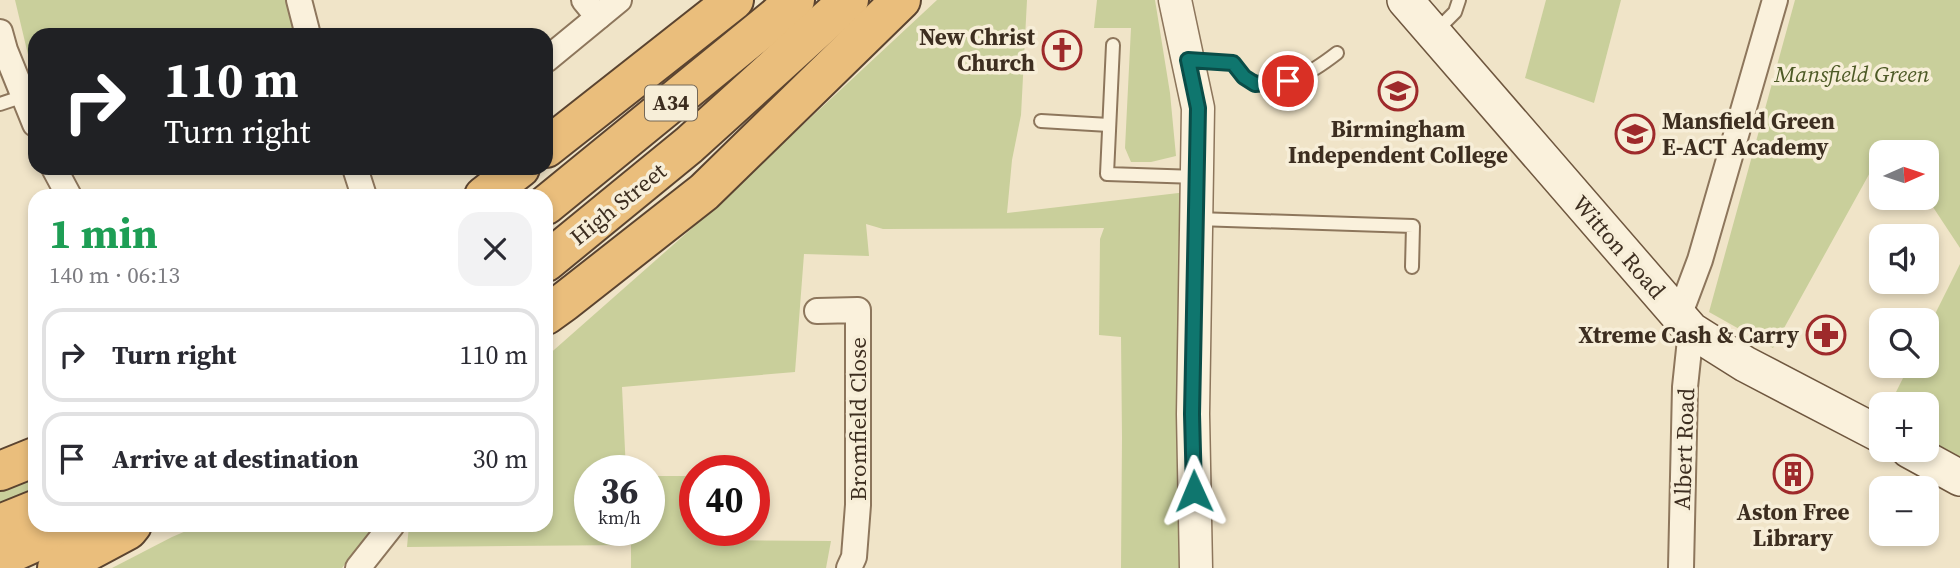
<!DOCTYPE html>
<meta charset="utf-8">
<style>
body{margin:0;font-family:"Source Serif 4",serif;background:#f2f2f3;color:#2b2b33;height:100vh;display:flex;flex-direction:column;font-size:26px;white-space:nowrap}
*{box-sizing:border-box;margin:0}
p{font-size:23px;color:#7c7c81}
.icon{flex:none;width:38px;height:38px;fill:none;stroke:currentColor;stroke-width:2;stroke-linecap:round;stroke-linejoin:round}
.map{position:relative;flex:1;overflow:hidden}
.sheet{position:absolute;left:28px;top:189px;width:525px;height:343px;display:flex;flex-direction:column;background:#fff;border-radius:21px;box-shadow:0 4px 10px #0003}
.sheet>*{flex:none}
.top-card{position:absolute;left:28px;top:28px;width:525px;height:147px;border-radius:21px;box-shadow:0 4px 10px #0003;background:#202124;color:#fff;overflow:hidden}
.needle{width:46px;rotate:87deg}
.tools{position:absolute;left:1869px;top:140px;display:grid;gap:14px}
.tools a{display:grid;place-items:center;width:70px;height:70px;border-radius:14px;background:#fff;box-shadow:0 4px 10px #0003;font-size:35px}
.speed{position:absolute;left:574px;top:455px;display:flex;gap:14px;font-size:35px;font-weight:700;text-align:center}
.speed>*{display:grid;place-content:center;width:91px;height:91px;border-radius:50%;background:#fff;box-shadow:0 4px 10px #0003;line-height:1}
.speed small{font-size:18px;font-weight:400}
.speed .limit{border:10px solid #d22;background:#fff;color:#111}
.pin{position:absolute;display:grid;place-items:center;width:60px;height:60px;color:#fff;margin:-30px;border:4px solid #fff;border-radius:50%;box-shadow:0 2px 7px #0007}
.me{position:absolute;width:77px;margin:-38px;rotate:359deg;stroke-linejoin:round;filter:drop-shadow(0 0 5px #0008)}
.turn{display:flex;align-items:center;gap:24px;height:147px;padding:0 21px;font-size:32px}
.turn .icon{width:91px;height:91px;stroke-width:2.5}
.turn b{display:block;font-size:49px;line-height:60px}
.round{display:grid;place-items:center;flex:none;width:74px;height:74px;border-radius:21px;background:#f2f2f3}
.overview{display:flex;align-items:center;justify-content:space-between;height:119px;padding:0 21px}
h1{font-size:42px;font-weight:700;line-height:52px;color:#1e9e55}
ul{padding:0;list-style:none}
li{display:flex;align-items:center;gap:21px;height:94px;margin:0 14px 10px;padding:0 7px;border:4px solid #e1e1e2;border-radius:21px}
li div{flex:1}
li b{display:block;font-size:26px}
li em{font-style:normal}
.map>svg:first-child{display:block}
.green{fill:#c9cf9b}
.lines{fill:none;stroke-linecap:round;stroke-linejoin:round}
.service-casing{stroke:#8d765c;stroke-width:16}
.minor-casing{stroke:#8d765c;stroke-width:28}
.tertiary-casing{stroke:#8d765c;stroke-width:35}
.secondary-casing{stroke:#6f573f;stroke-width:38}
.trunk-casing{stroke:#5b4430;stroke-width:42}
.service{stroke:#faf1dc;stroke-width:12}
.minor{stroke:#faf1dc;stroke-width:24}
.tertiary{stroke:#faf1dc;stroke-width:32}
.secondary{stroke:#faf1dc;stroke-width:35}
.trunk{stroke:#eabe7c;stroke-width:38}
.route-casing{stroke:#0a4d48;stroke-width:18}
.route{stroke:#0f766e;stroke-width:12}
.labels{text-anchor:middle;stroke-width:7;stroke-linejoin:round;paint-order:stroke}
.shield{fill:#f7eed8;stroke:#756857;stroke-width:2}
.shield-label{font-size:21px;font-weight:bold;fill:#3d2e20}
.poi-label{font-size:23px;font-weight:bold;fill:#3d2e20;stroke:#f7eed8;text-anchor:end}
.park-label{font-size:23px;font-style:italic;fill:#4d5a26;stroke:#f7eed8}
.street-label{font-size:23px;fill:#3d2e20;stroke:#f7eed8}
</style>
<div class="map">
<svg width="1960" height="568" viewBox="0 0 1960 568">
<rect width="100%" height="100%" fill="#f0e4c8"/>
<g class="green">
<polygon points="15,0 287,0 296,35 35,35 35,84"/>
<polygon points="937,0 1027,0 1021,115 1012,160 1007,213 1187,192 1182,214 1180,568 1121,568 1122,438 1121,337 1099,335 1100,239 1104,228 883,229 866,224 869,256 804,254 795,372 622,387 626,471 590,471 590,530 649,530 649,476 695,476 695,530 700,530 701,540 831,541 826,568 631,568 631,545 407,547 409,525 546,525 546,357 690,230"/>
<polygon points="1097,0 1155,0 1170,93 1176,156 1151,162 1131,162 1125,148 1131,28 1094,28"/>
<polygon points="1546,0 1621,0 1594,103 1525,78"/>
<polygon points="1795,0 1960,0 1960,248 1927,198 1927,152 1897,152 1888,140 1773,348 1709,312"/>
<polygon points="1960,264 1960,457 1927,438 1927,404 1890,404 1909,366 1927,366 1927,330"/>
<polygon points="35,476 35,493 0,507 0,490"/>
<polygon points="200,525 376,525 342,568 112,568 172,537"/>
</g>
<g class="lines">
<defs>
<g id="service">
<polyline points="1434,33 1455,12 1459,0"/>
<polyline points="1113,45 1107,174 1197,177"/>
<path d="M1188,60L1233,63L1244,77L1255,84C1294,82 1306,77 1337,53"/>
<polyline points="0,104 24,96"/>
<polyline points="1041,121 1109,125"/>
<polyline points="1197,219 1413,226 1412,267"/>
</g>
<g id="minor">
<polyline points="299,0 308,35"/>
<polyline points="584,0 598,17"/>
<polyline points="0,32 5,50 35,124"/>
<polyline points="546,60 619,0"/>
<polyline points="54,168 69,196"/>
<polyline points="355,168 364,196"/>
<polyline points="817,311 858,310 858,505 854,557 849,568"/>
<polyline points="1679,316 1700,260 1775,0"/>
<polyline points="358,568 392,525"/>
<polyline points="1681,568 1685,387 1691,330"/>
</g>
<polyline id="tertiary" points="1175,0 1198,108 1193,414 1196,568"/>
<g id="secondary">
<polyline points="1405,0 1691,330 1745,364 1881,435"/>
<polyline points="1909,450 1960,478"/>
</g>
<g id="trunk">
<polyline points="546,148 734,0"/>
<polyline points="484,196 520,168"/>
<polyline points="546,205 775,18 795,0"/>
<polyline points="546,262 689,145 849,0"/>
<polyline points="546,315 564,302 704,192 901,0"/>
<polyline points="0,471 35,457"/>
<polyline points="0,524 35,510"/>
<polyline points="0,558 73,525"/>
<polyline points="57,568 128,530 132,525"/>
</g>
</defs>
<use href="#service" class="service-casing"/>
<use href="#minor" class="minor-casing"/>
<use href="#tertiary" class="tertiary-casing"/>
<use href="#secondary" class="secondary-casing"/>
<use href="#trunk" class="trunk-casing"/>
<use href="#service" class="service"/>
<use href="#minor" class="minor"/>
<use href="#tertiary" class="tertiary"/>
<use href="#secondary" class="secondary"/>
<use href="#trunk" class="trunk"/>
</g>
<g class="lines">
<defs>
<polyline id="route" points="1194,491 1192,414 1198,108 1188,60 1233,63 1244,77 1255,84 1288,81"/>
</defs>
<use href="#route" class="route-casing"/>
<use href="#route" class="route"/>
</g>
<defs>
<symbol id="church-ring" viewBox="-11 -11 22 22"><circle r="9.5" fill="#f7eed8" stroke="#9e2a2b" stroke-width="1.5"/><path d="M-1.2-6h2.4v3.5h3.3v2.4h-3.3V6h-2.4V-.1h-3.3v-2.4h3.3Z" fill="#9e2a2b"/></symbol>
<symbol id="school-ring" viewBox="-11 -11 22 22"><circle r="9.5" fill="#f7eed8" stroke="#9e2a2b" stroke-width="1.5"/><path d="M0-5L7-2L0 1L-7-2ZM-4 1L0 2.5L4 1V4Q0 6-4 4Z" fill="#9e2a2b"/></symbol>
<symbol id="pharmacy-ring" viewBox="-11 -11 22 22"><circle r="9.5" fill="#f7eed8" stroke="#9e2a2b" stroke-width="1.5"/><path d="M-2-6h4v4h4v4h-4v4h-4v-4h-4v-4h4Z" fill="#9e2a2b"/></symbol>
<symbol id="building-ring" viewBox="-11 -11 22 22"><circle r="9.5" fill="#f7eed8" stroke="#9e2a2b" stroke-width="1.5"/><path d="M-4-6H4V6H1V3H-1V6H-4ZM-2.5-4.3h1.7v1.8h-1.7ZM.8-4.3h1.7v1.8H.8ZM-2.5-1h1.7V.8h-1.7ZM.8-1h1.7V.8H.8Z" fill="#9e2a2b"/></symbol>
</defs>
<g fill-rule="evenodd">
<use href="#church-ring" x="1040" y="28" width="44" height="44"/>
<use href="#school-ring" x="1376" y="69" width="44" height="44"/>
<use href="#school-ring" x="1613" y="112" width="44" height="44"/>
<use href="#pharmacy-ring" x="1804" y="313" width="44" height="44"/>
<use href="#building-ring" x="1771" y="452" width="44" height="44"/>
</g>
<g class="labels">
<rect class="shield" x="645" y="85.5" width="52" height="35" rx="5"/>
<g class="shield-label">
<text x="671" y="110">A34</text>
</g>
<g class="poi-label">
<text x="1035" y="45">New Christ<tspan x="1035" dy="26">Church</tspan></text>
<text x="1662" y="129" text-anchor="start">Mansfield Green<tspan x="1662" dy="26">E-ACT Academy</tspan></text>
<text x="1398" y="137" text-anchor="middle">Birmingham<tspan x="1398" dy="26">Independent College</tspan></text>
<text x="1799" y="343">Xtreme Cash &amp; Carry</text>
<text x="1793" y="520" text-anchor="middle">Aston Free<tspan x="1793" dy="26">Library</tspan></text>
</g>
<g class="park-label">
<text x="1852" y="82">Mansfield Green</text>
</g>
<g class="street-label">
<text transform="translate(618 204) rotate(-39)" y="8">High Street</text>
<text transform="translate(1619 247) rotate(49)" y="8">Witton Road</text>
<text transform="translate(858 419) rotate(-90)" y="8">Bromfield Close</text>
<text transform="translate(1684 449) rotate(-88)" y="8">Albert Road</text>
</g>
</g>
</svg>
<div class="tools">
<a><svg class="needle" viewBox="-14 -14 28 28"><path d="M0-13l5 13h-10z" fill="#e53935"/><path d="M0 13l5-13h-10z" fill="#7c7c81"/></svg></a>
<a><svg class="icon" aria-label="sound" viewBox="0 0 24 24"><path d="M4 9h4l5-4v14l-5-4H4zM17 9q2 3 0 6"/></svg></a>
<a><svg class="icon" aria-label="search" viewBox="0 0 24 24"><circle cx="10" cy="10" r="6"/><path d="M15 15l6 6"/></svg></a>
<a>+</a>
<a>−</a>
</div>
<div class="speed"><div>36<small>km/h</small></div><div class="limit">40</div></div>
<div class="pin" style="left:1288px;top:81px;background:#d93025"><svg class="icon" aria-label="arrive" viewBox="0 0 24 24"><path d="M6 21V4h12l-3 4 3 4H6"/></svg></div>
<svg class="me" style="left:1194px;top:491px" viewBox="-20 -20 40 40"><path d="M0-17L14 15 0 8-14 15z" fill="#0f766e" stroke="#fff" stroke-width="4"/></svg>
<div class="top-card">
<div class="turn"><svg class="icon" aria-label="right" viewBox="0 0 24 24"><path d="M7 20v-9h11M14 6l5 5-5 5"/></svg><div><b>110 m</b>Turn right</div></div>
</div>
<section class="sheet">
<div class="overview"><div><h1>1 min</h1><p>140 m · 06:13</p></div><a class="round"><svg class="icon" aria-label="close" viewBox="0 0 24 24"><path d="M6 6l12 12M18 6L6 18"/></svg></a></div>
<ul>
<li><svg class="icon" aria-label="right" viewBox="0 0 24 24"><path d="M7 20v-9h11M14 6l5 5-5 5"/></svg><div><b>Turn right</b></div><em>110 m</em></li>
<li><svg class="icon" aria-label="arrive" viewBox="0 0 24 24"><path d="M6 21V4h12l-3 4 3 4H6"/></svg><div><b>Arrive at destination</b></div><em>30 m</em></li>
</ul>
</section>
</div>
